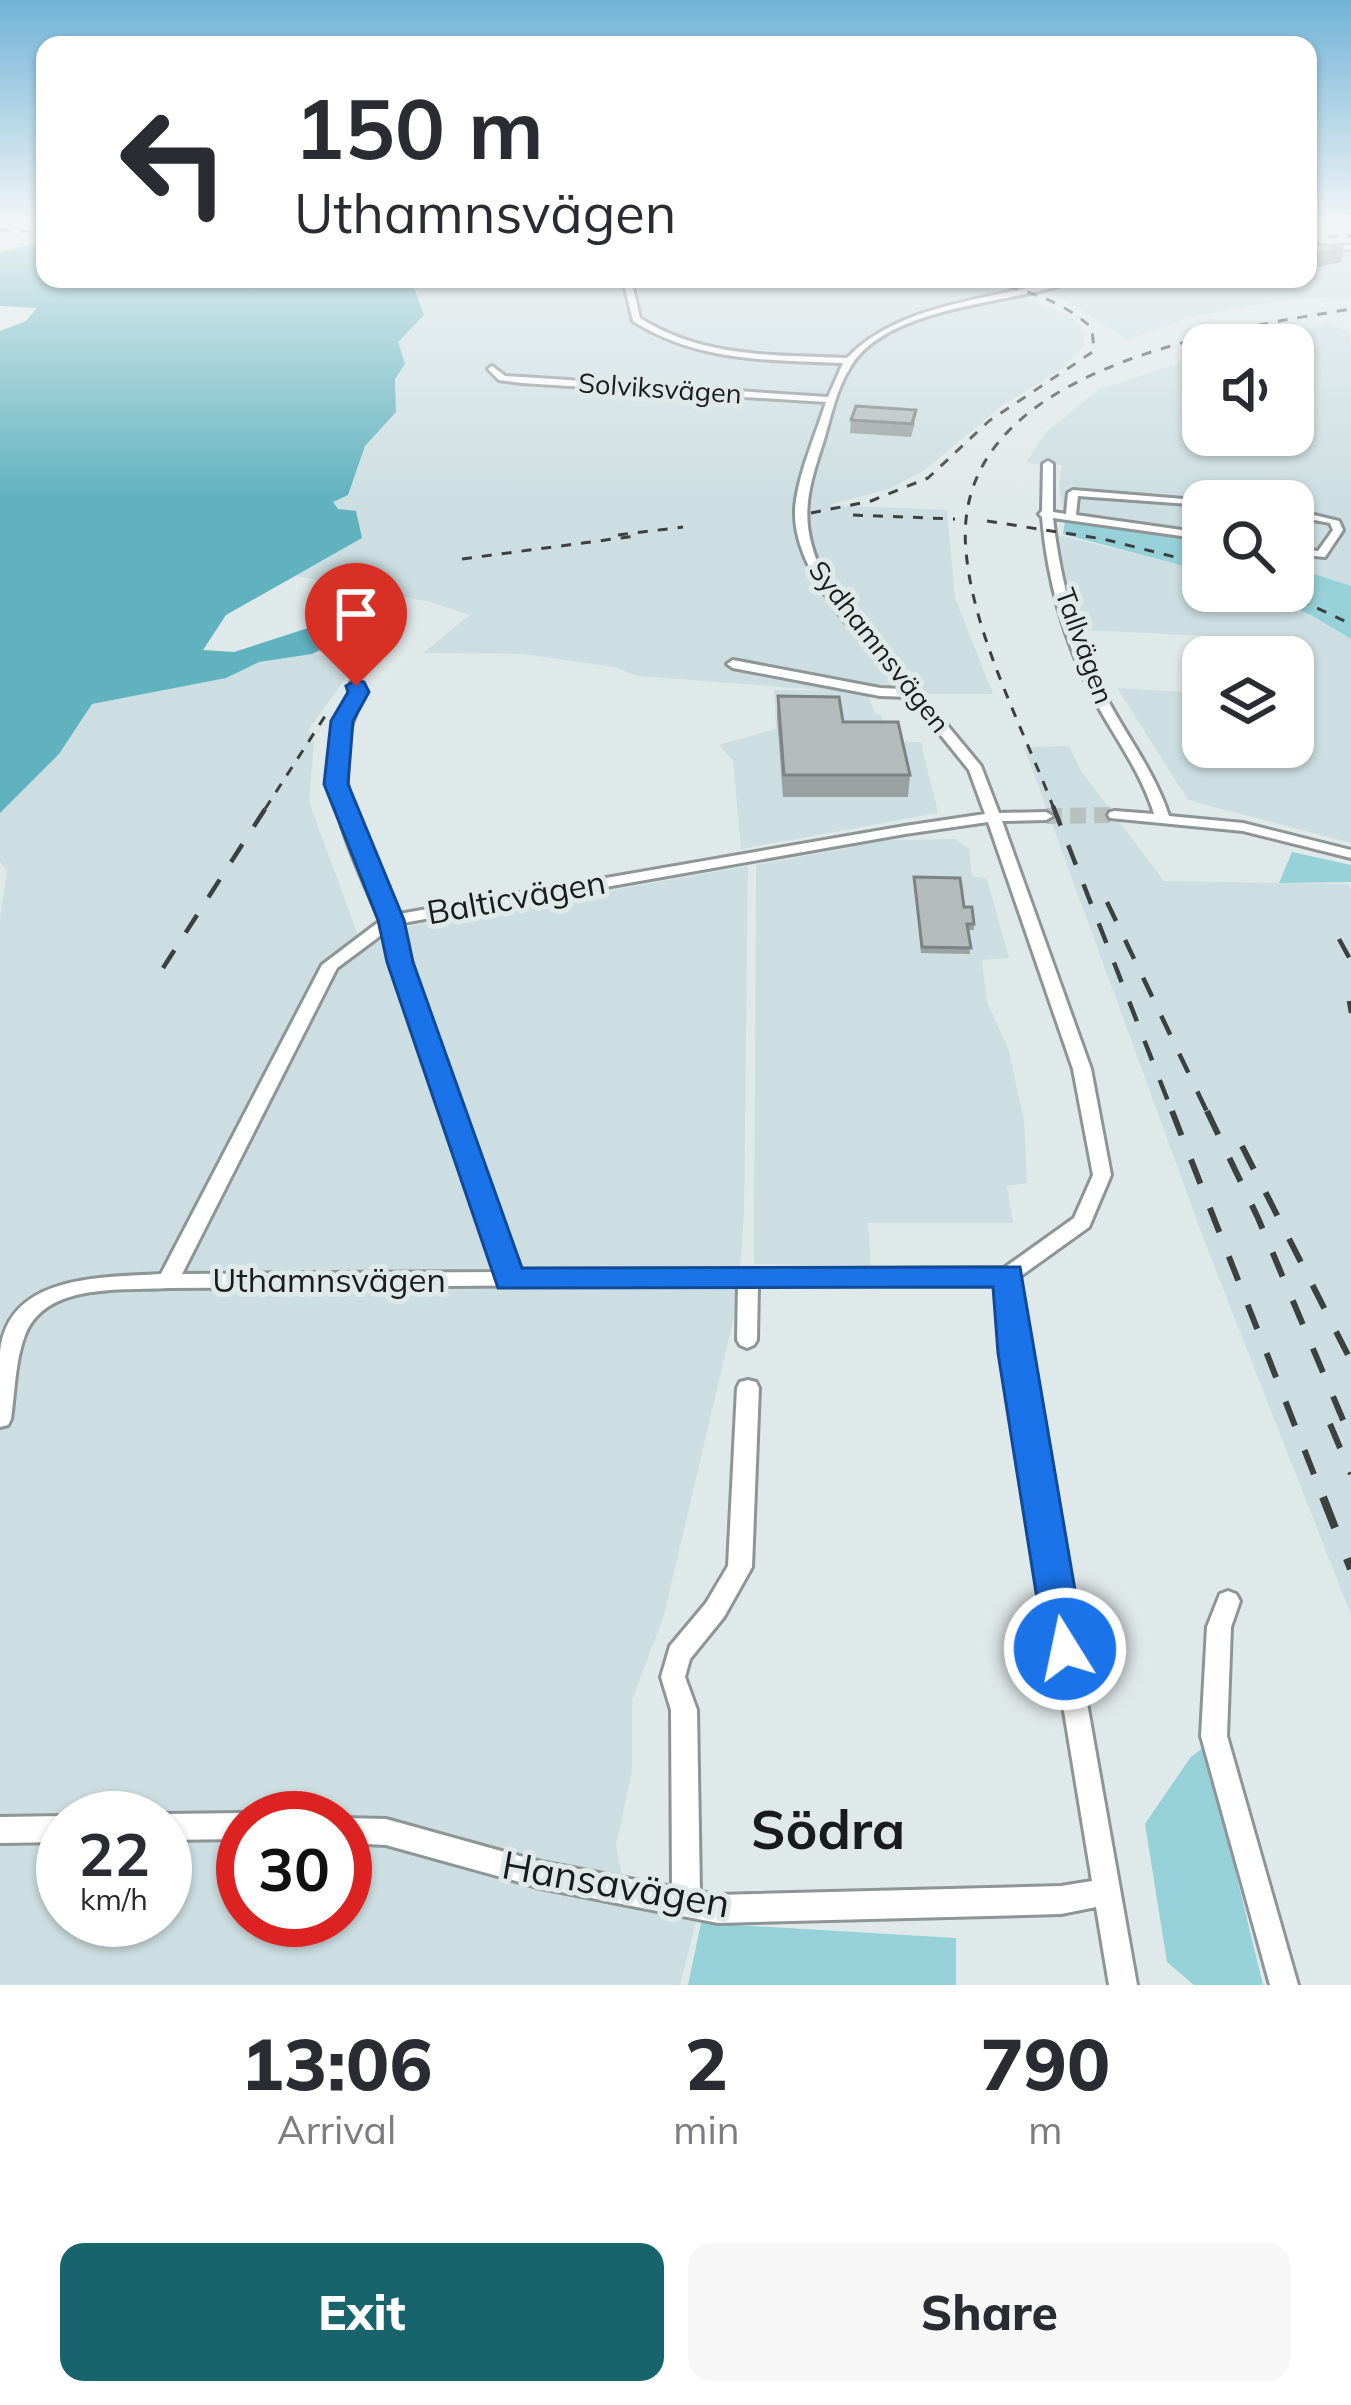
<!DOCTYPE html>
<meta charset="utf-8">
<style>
body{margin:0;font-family:Mulish,sans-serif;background:#f7f7f7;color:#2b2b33;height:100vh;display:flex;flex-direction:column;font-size:45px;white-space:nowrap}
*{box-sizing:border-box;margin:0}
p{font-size:39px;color:#7c7c81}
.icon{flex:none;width:66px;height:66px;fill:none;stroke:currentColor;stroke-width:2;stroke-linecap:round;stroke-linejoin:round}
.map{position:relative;height:1985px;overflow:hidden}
.drawer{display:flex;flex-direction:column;background:#fff;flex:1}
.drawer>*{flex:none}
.top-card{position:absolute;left:36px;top:36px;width:1281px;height:252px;border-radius:24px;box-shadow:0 3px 9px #0004;background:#fff;color:#2b2b33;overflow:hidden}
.controls{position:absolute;left:1182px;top:324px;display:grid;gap:24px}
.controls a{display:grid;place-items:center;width:132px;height:132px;border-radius:24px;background:#fff;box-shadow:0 3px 9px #0004;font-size:60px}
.speed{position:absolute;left:36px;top:1791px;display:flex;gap:24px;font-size:60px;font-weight:700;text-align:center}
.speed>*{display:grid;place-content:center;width:156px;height:156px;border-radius:50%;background:#fff;box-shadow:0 3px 9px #0004;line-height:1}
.speed small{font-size:30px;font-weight:400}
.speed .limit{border:18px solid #d22;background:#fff;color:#111}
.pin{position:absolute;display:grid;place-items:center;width:102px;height:102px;color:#fff;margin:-123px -51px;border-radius:50% 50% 50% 0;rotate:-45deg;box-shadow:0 0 12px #0007}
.pin .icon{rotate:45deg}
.me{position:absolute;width:132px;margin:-66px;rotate:350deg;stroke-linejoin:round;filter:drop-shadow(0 0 9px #0008)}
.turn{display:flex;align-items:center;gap:42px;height:252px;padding:0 60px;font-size:54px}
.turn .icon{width:156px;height:156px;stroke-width:2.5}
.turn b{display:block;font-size:84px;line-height:102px}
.eta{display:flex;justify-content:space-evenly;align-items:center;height:204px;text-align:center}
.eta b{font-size:72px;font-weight:800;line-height:84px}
.action{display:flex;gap:24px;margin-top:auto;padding:24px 60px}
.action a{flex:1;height:138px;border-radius:24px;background:#17646d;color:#fff;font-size:48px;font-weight:800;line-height:138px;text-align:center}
.action a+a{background:#f7f7f7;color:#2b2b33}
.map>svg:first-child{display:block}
.built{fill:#ccdee1;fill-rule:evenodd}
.green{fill:#96d0d8}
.water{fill:#5fb2be}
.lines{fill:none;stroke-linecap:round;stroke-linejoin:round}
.street-tunnel{stroke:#b8c0c1;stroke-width:16;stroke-dasharray:16 8;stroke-linecap:butt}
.street-casing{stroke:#8d9597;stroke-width:6}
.street{fill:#fff;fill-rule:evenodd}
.rail-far3{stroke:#3c4041;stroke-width:3;stroke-dasharray:10 10;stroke-linecap:butt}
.rail-far2{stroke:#3c4041;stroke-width:4.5;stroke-dasharray:21 21;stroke-linecap:butt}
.rail-far1{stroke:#3c4041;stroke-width:6;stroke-dasharray:26 26;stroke-linecap:butt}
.rail{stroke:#3c4041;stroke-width:8;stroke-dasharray:33 33;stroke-linecap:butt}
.wall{fill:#9aa1a2}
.shaded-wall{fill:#7d8384}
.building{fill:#b3bbbc;stroke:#7d8384;stroke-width:3}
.route{fill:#1a73e8;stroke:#114b97;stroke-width:3}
.labels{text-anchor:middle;stroke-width:10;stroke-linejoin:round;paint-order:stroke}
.far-street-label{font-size:27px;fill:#191c1d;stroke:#e0e9ea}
.street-label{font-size:33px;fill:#191c1d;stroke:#e0e9ea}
.near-street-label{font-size:39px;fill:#191c1d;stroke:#e0e9ea}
.near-district-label{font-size:54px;font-weight:bold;fill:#191c1d;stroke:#e0e9ea}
</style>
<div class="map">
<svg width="1351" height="1985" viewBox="0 0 1351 1985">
<rect width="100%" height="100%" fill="#e0e9ea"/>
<g class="built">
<polygon points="1351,250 1351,297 1292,299 1229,310 1187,318 1128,340 1049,290 1096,279 1308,279 1308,253"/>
<polygon points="421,279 1057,279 1013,292 1070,316 1084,333 1084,346 1063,368 1003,405 926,469 889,489 829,505 947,510 955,598 993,694 867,694 875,713 882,716 888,742 921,742 938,813 741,849 733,761 719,745 776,729 774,690 822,690 638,676 614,667 523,654 423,653 470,615 431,602 296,576 362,538 332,502 348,495 365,446 395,412 398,342 424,315 414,286"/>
<polygon points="1328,324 1347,331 1351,346 1351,586 1293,567 1293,501 1203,501 1203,542 1065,520 1059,487 1062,465 1026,463 1045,433 1099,389 1203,356 1203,435 1293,435 1293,345 1237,345"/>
<polygon points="1054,534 1202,570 1203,591 1252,591 1311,615 1351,639 1351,843 1188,800 1117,688 1203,693 1203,747 1293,747 1293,657 1266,657 1249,638 1082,630"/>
<path d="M312,654L357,662L309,729L314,743L309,802L363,949L414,925L748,866L744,1215L738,1300L664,1615L632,1700V1771L616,1846L629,1908L696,1922L680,1985H0V917L7,871L0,862V813L59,754L92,704L226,678L259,662ZM63,1818H165V1920H63ZM243,1818H345V1920H243Z"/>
<polygon points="1069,746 1081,771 1164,881 1347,884 1351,890 1351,1615 1206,1245 1024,747"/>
<polygon points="955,839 969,849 972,876 987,879 1009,958 982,960 987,1001 1009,1051 1024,1120 1027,1183 1007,1186 1013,1223 868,1223 871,1266 754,1264 756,865 890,840"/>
</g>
<g class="green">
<polygon points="1065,520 1203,542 1203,571 1063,534"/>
<polygon points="1293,567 1351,586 1351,639 1311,615 1252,591 1293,591"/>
<polygon points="1292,852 1351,865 1351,882 1279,883"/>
<polygon points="1205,1746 1263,1985 1194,1985 1167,1962 1145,1824 1190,1758"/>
<polygon points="701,1923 956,1938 956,1985 688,1985"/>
</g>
<polygon class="water" points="45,241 45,279 421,279 414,287 424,315 398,342 405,364 395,379 396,412 365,446 348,495 333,502 338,509 356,511 362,538 226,615 203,650 234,652 336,619 380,619 312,654 259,662 226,678 92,704 59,754 0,813 0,331 26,321 37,308 0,306 0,252"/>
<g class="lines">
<polyline class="street-tunnel" points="1046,816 1115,815"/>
<defs>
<g id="street">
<polygon points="1351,245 1351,249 1308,252 1308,248"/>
<path d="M623,279H631L640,318C703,358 774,355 847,358C889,314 957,303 1014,291C1036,286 1059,279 1081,279C1019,304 890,303 851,366C836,389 831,417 823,443C805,497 799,525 824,577L981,766L999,813L1046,812L1053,816L1046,820L1002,821L1091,1069L1111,1175L1089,1227L1018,1278L1025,1353L1137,1985H1109L1096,1907L1061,1914L718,1923L541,1888L386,1845L345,1843L343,1818L386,1819L541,1862L672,1887L671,1710L661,1677L670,1646L706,1603L728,1566L737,1388L740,1382L748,1380L756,1382L759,1388L752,1567L724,1617L690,1659L685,1677L697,1710L700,1892L718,1895L1061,1886L1092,1881L1005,1353L999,1282L758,1284L757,1340L754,1345L747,1348L740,1345L737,1340L738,1284L168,1288C122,1291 46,1282 25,1335C15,1361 15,1392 11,1419L8,1425L0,1427C0,1403 0,1377 0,1352C8,1273 104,1278 161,1274L322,965L380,921C360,870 327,812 333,756C334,747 335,736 337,728C342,712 352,698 351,683H361L364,692C360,703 354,715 351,727C332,792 370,856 393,915L905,826L985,814L969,770L910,697L880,696L733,668L727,664L733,660L880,688L903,689C863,640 785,568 796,500C801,467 816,434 826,402L522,383L499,380L488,369L492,366L505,376L522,377L828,397L843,363C769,360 697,362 633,321ZM988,822L1073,1069L1093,1175L1074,1218L1004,1268L516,1271L397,924L905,834ZM384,933L496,1272L182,1274L337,968Z"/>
<path d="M1048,461L1053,464V512L1066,514L1068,493L1073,490L1208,501H1203V505L1078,496L1076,515L1203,533V539L1053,518C1060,581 1077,643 1107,699C1128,738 1155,773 1169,816L1243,823L1351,850V858L1243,831L1110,818L1108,815L1110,812L1115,811L1154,814C1141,771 1114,737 1093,697C1065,642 1047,579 1042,517L1039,514L1042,511L1043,464Z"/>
<polygon points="1293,510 1339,521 1343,530 1325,557 1293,554 1293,548 1318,551 1333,530 1330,523 1293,516"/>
<polygon points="1228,1591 1236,1594 1240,1601 1231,1627 1227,1736 1298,1985 1270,1985 1201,1736 1207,1627 1220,1594"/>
<polygon points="243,1813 253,1818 243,1818 243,1839 165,1840 165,1818 156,1818 165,1814"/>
<polygon points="63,1816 67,1818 63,1818 63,1842 0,1843 0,1817"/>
</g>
</defs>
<use href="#street" class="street-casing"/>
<use href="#street" class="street"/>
<g class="rail-far3">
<polyline points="0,230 45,232"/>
<polyline points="1308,237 1351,236"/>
<polyline points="947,279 989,285"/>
<path d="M811,513L871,501L928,478L989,421L1094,351L1092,328C1058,297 1016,287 971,279"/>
<polyline points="853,515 955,519"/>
<polyline points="987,521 1103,539 1203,564"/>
<polyline points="618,535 683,527"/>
<polyline points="462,559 636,536"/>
<polyline points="1281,591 1351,624"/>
<polyline points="265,809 329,710"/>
<path d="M1054,809C1024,730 973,635 966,551C949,369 1222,330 1351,309"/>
</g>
<g class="rail-far2">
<polyline points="1053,806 1173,1114"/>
<polyline points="1107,902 1208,1114"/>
<polyline points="1339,939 1351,961"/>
<polyline points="163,968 267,806"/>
<polyline points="1349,1001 1351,1013"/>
</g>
<g class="rail-far1">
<polyline points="1172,1111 1324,1500"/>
<polyline points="1207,1111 1258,1218 1351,1439"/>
<polyline points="1242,1146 1351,1361"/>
<polyline points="1330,1424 1351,1474"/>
</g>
<polyline class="rail" points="1323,1497 1351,1569"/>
</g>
<g class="wall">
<polygon points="851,420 915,423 911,437 850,433"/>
<polygon points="778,696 843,722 910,775 908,797 783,797 777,717"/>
<polygon points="914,877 964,907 974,924 974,930 968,930 970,954 921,953"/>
</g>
<polygon class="shaded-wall" points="1343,248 1341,262 1308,269 1308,256"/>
<g class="building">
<polygon points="1308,242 1309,242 1343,248 1308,256"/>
<polygon points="856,406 916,410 912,424 851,420"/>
<polygon points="778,696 839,697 843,722 898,722 910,775 784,775"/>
<polygon points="914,877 960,878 964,907 972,907 974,924 967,924 971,948 922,947"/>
</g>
<linearGradient id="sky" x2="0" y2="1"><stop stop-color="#71b3d7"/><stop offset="0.44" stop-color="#f1f5f6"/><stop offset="1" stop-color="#f1f5f6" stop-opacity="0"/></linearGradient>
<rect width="1351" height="500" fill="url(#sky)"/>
<polygon class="route" points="356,680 364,682 369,692 353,721 348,784 404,920 413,962 522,1268 1020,1267 1085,1649 1079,1662 1065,1667 1051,1662 1045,1649 998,1353 993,1287 498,1288 387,962 378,920 324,784 331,721 348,692 346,686"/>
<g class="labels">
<g class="far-street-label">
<text transform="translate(660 389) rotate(4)" y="9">Solviksvägen</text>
<text transform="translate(1084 646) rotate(70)" y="9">Tallvägen</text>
<text transform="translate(879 647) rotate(52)" y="9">Sydhamnsvägen</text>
</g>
<g class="street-label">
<text transform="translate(516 897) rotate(-10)" y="12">Balticvägen</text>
<text x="329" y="1292">Uthamnsvägen</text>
</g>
<g class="near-street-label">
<text transform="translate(616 1884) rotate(10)" y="14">Hansavägen</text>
</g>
<g class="near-district-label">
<text x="828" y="1849">Södra</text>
</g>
</g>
</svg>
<div class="controls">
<a><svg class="icon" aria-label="sound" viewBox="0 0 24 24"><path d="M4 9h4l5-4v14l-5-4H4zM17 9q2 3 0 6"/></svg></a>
<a><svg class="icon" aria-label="search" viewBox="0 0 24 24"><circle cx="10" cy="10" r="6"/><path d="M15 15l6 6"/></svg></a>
<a><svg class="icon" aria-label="layers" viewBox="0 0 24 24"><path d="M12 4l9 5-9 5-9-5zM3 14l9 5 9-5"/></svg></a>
</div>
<div class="speed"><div>22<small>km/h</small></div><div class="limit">30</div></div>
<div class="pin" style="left:356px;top:686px;background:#d93025"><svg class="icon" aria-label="arrive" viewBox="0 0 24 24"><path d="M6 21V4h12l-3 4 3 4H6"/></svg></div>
<svg class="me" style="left:1065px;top:1649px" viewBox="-20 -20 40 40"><circle r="17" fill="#1a73e8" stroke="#fff" stroke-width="3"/><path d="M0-11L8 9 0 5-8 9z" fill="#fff"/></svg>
<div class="top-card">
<div class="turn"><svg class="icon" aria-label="left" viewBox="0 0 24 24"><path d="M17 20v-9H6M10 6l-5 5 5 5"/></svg><div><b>150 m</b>Uthamnsvägen</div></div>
</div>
</div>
<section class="drawer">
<div class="eta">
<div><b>13:06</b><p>Arrival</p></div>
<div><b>2</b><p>min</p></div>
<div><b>790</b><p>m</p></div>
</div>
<div class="action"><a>Exit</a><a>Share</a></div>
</section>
